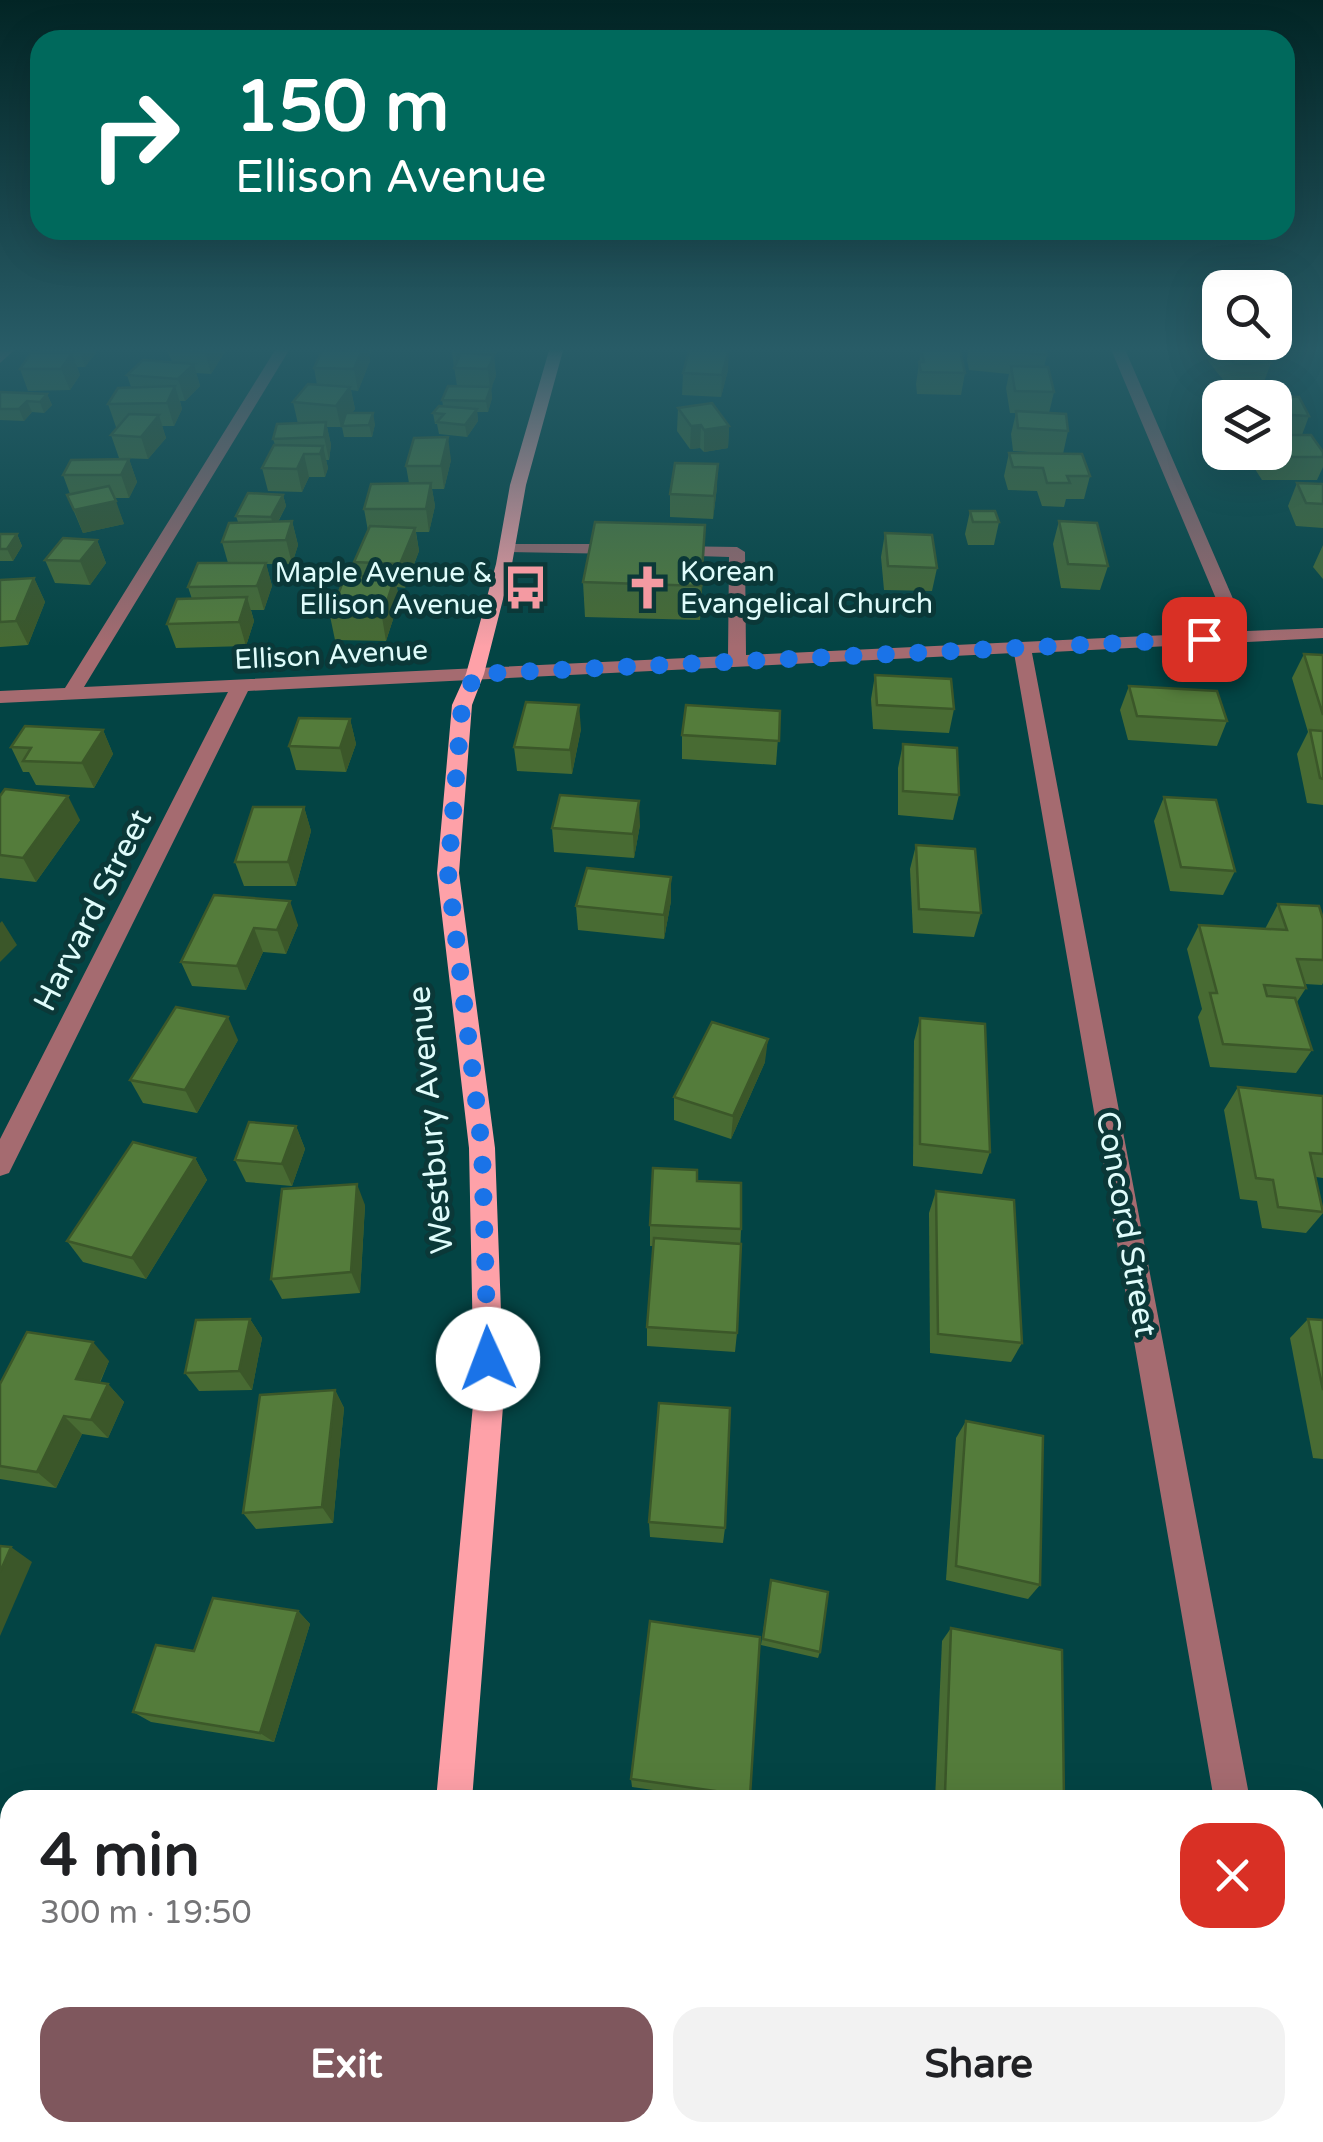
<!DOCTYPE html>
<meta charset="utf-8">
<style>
body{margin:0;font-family:"Varela Round",sans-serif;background:#f2f2f2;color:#202124;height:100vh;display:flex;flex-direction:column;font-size:38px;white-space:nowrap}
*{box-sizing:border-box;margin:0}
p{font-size:32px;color:#757577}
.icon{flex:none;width:55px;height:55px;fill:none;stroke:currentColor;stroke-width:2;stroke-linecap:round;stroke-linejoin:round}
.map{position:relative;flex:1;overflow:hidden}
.details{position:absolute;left:0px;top:1790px;width:1325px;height:352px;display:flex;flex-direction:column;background:#fff;border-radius:30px 30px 0 0;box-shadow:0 10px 40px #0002}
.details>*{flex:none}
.guide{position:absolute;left:30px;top:30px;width:1265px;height:210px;border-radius:30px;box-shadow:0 10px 40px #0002;background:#00695c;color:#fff;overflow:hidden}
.fabs{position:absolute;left:1202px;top:270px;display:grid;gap:20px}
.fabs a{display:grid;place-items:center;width:90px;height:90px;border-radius:20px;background:#fff;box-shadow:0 10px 40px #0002;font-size:50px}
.pin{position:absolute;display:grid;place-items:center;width:85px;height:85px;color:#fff;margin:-42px;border-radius:20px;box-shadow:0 5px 15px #0006}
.me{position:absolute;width:110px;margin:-55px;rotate:358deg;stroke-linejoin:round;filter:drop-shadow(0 0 8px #0008)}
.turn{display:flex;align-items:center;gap:35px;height:210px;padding:0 40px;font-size:45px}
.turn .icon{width:130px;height:130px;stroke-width:2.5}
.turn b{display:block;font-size:70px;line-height:85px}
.round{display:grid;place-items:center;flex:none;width:105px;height:105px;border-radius:30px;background:#f2f2f2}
.summary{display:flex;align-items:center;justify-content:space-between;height:170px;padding:0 40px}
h1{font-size:60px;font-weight:700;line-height:75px}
.action{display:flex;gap:20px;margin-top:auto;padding:20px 40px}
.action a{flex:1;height:115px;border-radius:30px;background:#7f575d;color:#fff;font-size:40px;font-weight:700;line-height:115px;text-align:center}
.action a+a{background:#f2f2f2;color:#202124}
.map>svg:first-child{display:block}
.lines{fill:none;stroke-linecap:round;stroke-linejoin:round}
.minor{fill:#a56b70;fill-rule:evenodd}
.major{fill:#fea1a8;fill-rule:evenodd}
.wall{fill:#486b33}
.shaded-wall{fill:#3b5729}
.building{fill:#547c3b;stroke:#3b5729;stroke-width:2.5}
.route{stroke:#1a73e8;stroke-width:18;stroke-dasharray:0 32.4}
.labels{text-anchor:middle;stroke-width:10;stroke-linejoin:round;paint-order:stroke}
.far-poi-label{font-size:28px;fill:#dffcfb;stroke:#0b3838;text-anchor:start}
.far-street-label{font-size:28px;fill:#dffcfb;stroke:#0b3838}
.street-label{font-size:32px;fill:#dffcfb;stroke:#0b3838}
</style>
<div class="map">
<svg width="1323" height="2142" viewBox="0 0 1323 2142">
<rect width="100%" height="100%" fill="#034444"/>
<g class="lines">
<g class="minor">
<polygon points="4,347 18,347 0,363 0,351"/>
<polygon points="277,347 291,347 84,687 728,656 729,557 665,555 665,547 671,546 737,547 745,552 746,655 1230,632 1110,347 1124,347 1247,631 1323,628 1323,638 1032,653 1250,1800 1214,1800 1014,653 248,691 9,1173 0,1176 0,1139 228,692 0,703 0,691 65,688"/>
<polygon points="501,544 621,544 629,549 621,554 507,552 501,550"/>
<polygon points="1272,2132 1314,2132 1316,2142 1274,2142"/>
</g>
<g class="major">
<polygon points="550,347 564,347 526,485 512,564 484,674 472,705 459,873 495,1148 504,1394 472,1800 436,1800 474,1394 469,1148 437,873 452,705 466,674 496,564 510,485"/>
<polygon points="381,2132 423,2132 421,2142 379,2142"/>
</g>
</g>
<g class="wall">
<polygon points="38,347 96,347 97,351 85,367 77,367 80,375 70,390 28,391 20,369 41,353"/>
<polygon points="166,347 228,347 211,374 196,373 200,386 185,401 180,401 182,409 174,426 162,426 166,438 148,459 119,458 111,435 118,427 116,427 108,404 131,387 127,375 172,362"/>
<polygon points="321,347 375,347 369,355 370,361 358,391 351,390 355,409 352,413 375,424 372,437 344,437 342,427 327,427 331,445 329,460 326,460 328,468 325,477 309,477 302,492 268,491 262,468 275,445 273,439 298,424 293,402 317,385 314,368 322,351"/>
<polygon points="451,347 501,347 494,357 496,376 491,388 492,398 488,412 477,412 478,421 467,437 439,434 437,424 435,424 433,413 443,406 442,400 457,386"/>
<polygon points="689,347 734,347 724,347 728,370 721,397 682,395 683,373"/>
<polygon points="969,347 1045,347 1047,355 1044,367 1054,392 1049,413 1068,431 1063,454 1013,451 1011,434 1016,413 1010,413 1006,388 1009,374 969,370 967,359"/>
<polygon points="1213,347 1257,347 1271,363 1263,385 1228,386 1208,361"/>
<polygon points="921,350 965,373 961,395 917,394 916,384"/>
<polygon points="0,392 47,394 52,405 44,413 32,412 24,421 0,420"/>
<polygon points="1246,395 1299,397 1309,416 1302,435 1311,435 1323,452 1323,467 1317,480 1262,480 1248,458 1250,452 1275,452 1275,398 1245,398"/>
<polygon points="678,408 729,426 728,448 704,452 700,448 690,449 677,431"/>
<polygon points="1009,453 1090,476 1084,499 1066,499 1064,507 1042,506 1037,491 1008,490 1004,476"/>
<polygon points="129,459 137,482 129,498 114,498 124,524 83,533 67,495 70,494 63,475"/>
<polygon points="451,460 444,489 432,489 435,506 429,532 416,532 419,551 405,588 397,587 399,601 386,641 335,640 330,616 357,576 354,562 368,531 364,509 409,483 406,466"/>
<polygon points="1297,483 1323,484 1323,528 1296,526 1288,506"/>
<polygon points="717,487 713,519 670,517 670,494"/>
<polygon points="283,495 286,506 278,522 292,521 298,545 292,564 266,564 272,586 264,610 251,610 254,621 246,646 176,648 167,624 192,599 188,587 228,563 222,542 238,522 236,516"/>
<polygon points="970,511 999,522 994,545 968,545 965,534"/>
<polygon points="1059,521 1108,566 1100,590 1061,588 1053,544"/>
<polygon points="885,533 937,568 932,591 884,590 881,557"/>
<polygon points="0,534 17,534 22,546 13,561 0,561"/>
<polygon points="97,540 106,563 90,585 55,583 45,560"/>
<polygon points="1323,545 1323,579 1313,567"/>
<polygon points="704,559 700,620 585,617 583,582"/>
<polygon points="34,578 45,602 28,645 0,647 0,580"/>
<polygon points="1304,654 1323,655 1323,805 1307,803 1297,754 1308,732 1292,678"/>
<polygon points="875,675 954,709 949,733 873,729 871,699"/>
<polygon points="1129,686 1227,721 1217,746 1128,740 1120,710"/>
<polygon points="780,711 776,765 682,759 682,735"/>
<polygon points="350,719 356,744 346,772 296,770 289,746"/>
<polygon points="581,729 572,774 517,771 514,747"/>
<polygon points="103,730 113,754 94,788 36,785 29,772 23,772 11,747"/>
<polygon points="903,744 959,795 953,820 898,815 898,768"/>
<polygon points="0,796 80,820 36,882 0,878"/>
<polygon points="1164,797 1235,871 1223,895 1170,891 1154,821"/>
<polygon points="304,807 311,831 296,886 244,886 235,862"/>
<polygon points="640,825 634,858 554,852 552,828"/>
<polygon points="916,845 981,913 974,937 913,933 910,869"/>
<polygon points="214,895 298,925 286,954 263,952 246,990 192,986 181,962"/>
<polygon points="671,901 664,939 578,930 576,906"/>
<polygon points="1278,904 1323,919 1323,983 1322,985 1305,984 1306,988 1297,1002 1312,1050 1296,1073 1210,1067 1198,1017 1202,1009 1187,949 1199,925 1265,929"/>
<polygon points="920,1018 990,1152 982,1174 913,1166 914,1041"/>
<polygon points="238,1040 197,1113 143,1103 130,1080"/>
<polygon points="765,1062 731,1139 674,1120 674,1097"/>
<polygon points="1238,1087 1323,1096 1323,1178 1316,1177 1323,1213 1306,1233 1262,1228 1257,1201 1240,1199 1224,1110"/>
<polygon points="296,1126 305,1149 292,1186 246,1182 235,1160"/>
<polygon points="195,1158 207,1180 146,1279 83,1262 67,1241"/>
<polygon points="697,1181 741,1229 737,1333 735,1352 647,1346 647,1327 653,1246 650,1246 650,1225"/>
<polygon points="936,1191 1022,1343 1011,1362 930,1353 929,1213"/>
<polygon points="365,1205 360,1293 282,1299 271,1279"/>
<polygon points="250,1319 262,1338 252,1390 199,1391 185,1373"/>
<polygon points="1308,1319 1323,1320 1323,1459 1313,1458 1290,1338"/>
<polygon points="109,1361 100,1383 108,1384 124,1402 108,1438 82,1434 56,1488 0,1479 0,1384"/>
<polygon points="335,1390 344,1408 333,1523 256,1529 243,1513"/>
<polygon points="966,1421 1040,1585 1028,1599 946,1580 956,1438"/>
<polygon points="649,1522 725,1528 723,1543 650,1537"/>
<polygon points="771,1580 820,1652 818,1658 761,1645"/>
<polygon points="298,1611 310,1624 274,1742 151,1722 133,1712 194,1651"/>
<polygon points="951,1628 1064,1800 935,1800 942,1641"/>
<polygon points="631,1779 750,1796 748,1800 724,1800 632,1787"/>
<polygon points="730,2132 835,2132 838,2135 838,2142 730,2142"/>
<polygon points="1001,2132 1129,2132 1130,2142 1001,2142"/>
</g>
<g class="shaded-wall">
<polygon points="78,347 96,347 97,351 85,367"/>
<polygon points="208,347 228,347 211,374 205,352"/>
<polygon points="363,347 368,347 370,361 358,391 354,369"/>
<polygon points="475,347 477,369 457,368 455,350"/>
<polygon points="491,347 501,347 494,357 496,376 491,388 492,398 488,412 486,401 490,391 488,369 492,359"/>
<polygon points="729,348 728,370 721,397 722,375"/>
<polygon points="72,353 80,375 70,390 61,369"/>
<polygon points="194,364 200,386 185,401 178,379"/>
<polygon points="175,386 182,409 174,426 167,403"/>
<polygon points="350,387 355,409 341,428 336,406"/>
<polygon points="47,394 52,405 44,413 40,402"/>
<polygon points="27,401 32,412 24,421 19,409"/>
<polygon points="477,409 478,421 467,437 465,425"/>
<polygon points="373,413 375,424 372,437 369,425"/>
<polygon points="159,415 166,438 148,459 141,437"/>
<polygon points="326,422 331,445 329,460 324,437"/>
<polygon points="701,425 700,448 690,449 691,426"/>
<polygon points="729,426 728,448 704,452 704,430"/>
<polygon points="448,437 451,460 444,489 441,466"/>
<polygon points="323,446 328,468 325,477 320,454"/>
<polygon points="304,454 309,477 302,492 297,469"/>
<polygon points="129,459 137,482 129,498 121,475"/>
<polygon points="718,464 717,487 713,519 714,496"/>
<polygon points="431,483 435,506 429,532 426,509"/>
<polygon points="283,495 286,506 274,529 271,517"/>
<polygon points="116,501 124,524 83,533 74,510"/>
<polygon points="292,521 298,545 292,564 286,540"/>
<polygon points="705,525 704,559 700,620 701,586"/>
<polygon points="415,528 419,551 405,588 400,564"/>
<polygon points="17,534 22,546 13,561 7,549"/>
<polygon points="97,540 106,563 90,585 80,561"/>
<polygon points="266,563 272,586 264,610 257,586"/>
<polygon points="395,577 399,601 386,641 382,617"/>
<polygon points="34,578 45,602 28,645 16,621"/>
<polygon points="247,597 254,621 246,646 239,622"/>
<polygon points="579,705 581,729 572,774 570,750"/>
<polygon points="350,719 356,744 346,772 340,748"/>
<polygon points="103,730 113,754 94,788 82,763"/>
<polygon points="68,796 80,820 36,882 23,858"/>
<polygon points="639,801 640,825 634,858 633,834"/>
<polygon points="304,807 311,831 296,886 288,862"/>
<polygon points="671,877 671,901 664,939 664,915"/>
<polygon points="290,901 298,925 286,954 277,930"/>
<polygon points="2,921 17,945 0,962 0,923"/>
<polygon points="254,928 263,952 246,990 237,966"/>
<polygon points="228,1017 238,1040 197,1113 185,1090"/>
<polygon points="768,1039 765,1062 731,1139 733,1116"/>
<polygon points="296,1126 305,1149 292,1186 282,1164"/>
<polygon points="195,1158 207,1180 146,1279 132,1258"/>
<polygon points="357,1184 365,1205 360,1293 351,1272"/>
<polygon points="250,1319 262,1338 252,1390 239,1371"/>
<polygon points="93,1342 109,1361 93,1397 76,1379"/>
<polygon points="108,1384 124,1402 108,1438 91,1420"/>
<polygon points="335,1390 344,1408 333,1523 322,1507"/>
<polygon points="64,1416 82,1434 56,1488 37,1472"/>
<polygon points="11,1547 32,1562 0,1636 0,1572"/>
<polygon points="298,1611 310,1624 274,1742 260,1733"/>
</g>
<g class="building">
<polygon points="172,347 208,347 205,352 169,351"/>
<polygon points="346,347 363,347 354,369 314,368 323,349 345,350"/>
<polygon points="453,347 475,347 455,350"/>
<polygon points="690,347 729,348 722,375 683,373"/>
<polygon points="972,347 1045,347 1047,355 973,348"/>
<polygon points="1221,347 1257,347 1271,363 1235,364"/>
<polygon points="921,350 960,351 965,373 921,372 919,362 924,362"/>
<polygon points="31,353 72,353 61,369 20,369"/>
<polygon points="461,353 494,355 488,369 454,368"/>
<polygon points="143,360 194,364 178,379 127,375"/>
<polygon points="1011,366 1048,367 1054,392 1015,391"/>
<polygon points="308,384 350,387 336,406 293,402"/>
<polygon points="175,386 167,403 108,404 118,388"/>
<polygon points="448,386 491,387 486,401 442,400"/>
<polygon points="0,392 47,394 40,402 27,401 19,409 0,409"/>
<polygon points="1246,395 1299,397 1309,416 1275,414 1275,398 1248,398"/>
<polygon points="712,403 729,426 704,430 701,425 691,426 678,408"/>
<polygon points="439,406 477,409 465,425 437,422 444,414 433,413"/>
<polygon points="1016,411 1066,414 1068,431 1018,428"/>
<polygon points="346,413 373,413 369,425 342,426"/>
<polygon points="129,414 159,415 141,437 111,435"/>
<polygon points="326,422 324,437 273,439 277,424"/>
<polygon points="1275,435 1311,435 1323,452 1323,457 1271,457 1268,452 1275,452"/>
<polygon points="448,437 441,466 406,466 414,438"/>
<polygon points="274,445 323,446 320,454 304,454 297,469 262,468"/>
<polygon points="1009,453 1082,454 1090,476 1067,476 1070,483 1047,483 1043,468 1013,467"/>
<polygon points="129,459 121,475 63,475 71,460"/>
<polygon points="675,463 718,464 714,496 670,494"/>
<polygon points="431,483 426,509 364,509 371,484"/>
<polygon points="1297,483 1323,484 1323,504 1306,503"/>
<polygon points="109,486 116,501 74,510 67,495"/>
<polygon points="248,493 283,495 271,517 236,516"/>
<polygon points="970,511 995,511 999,522 973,522"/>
<polygon points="292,521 286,540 222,542 229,523"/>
<polygon points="1059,521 1097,523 1108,566 1068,564"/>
<polygon points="595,522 705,525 701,586 583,582"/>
<polygon points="370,526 415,528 400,564 354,562"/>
<polygon points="885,533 932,535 937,568 888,566"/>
<polygon points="0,534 17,534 7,549 0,549"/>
<polygon points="63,538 97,540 80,561 45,560"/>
<polygon points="198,563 266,563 257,586 188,587"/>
<polygon points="345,576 395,577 382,617 330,616"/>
<polygon points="34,578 16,621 0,622 0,580"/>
<polygon points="247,597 239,622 167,624 177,599"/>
<polygon points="1304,654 1323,655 1323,715"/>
<polygon points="875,675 951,679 954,709 877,705"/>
<polygon points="1129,686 1217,691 1227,721 1137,716"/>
<polygon points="526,702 579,705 570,750 514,747"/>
<polygon points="686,705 780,711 779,741 682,735"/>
<polygon points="299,718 350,719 340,748 289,746"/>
<polygon points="25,726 103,730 82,763 23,761 31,748 11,747"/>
<polygon points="1310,730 1323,731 1323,779 1320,778"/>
<polygon points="903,744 957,748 959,795 903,791"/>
<polygon points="5,789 68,796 23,858 0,855 0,796"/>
<polygon points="560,795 639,801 633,834 552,828"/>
<polygon points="1164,797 1216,800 1235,871 1181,867"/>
<polygon points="253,807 304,807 288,862 235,862"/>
<polygon points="916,845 975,849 981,913 919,909"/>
<polygon points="587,868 671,877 664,915 576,906"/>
<polygon points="214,895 290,901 277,930 254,928 237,966 181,962"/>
<polygon points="1278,904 1319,906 1323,919 1323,960 1297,959 1306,988 1264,985 1267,996 1295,998 1312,1050 1223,1044 1210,993 1217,993 1199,925 1287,930"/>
<polygon points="176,1007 228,1017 185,1090 130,1080"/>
<polygon points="920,1018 985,1024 990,1152 920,1144"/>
<polygon points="712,1022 768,1039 733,1116 674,1097"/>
<polygon points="1238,1087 1323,1096 1323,1154 1310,1153 1323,1212 1278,1207 1273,1180 1256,1178"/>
<polygon points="249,1122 296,1126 282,1164 235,1160"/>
<polygon points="133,1142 195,1158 132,1258 67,1241"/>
<polygon points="653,1168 697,1170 697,1181 741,1183 741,1229 650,1225"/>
<polygon points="357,1184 351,1272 271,1279 282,1189"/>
<polygon points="936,1191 1014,1200 1022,1343 938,1334"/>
<polygon points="654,1238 741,1244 737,1333 647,1327"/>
<polygon points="250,1319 239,1371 185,1373 196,1320"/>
<polygon points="1308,1319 1323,1320 1323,1390"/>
<polygon points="27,1332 93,1342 76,1379 108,1384 91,1420 64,1416 37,1472 0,1466 0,1384"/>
<polygon points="335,1390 322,1507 243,1513 260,1395"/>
<polygon points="659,1403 730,1408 725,1528 649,1522"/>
<polygon points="966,1421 1043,1436 1040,1585 956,1566"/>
<polygon points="0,1546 11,1547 0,1572"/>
<polygon points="771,1580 828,1592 820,1652 763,1639"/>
<polygon points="213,1598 298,1611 260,1733 133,1712 156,1645 194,1651"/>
<polygon points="650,1621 760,1637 750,1796 631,1779"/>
<polygon points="951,1628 1062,1650 1064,1800 979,1800 945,1793"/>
<rect x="591" y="2132" width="120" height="10"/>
<polygon points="733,2132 812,2132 838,2135 838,2142 733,2142"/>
<polygon points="845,2132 923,2132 924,2142 845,2142"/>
<polygon points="1015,2132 1129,2132 1130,2142 1015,2142"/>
</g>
<linearGradient id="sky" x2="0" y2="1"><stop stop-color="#022525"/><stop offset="0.54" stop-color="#285c67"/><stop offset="1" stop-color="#285c67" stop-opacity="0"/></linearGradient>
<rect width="1323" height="647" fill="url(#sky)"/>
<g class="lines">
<polyline class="route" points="488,1359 482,1148 448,873 462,706 475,674 1204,639"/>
</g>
<defs>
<symbol id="church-bare" viewBox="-9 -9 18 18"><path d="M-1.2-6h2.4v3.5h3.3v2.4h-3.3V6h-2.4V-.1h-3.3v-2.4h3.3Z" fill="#f49aa2" stroke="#0b3838" stroke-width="2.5" paint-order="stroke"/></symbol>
<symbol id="bus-bare" viewBox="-9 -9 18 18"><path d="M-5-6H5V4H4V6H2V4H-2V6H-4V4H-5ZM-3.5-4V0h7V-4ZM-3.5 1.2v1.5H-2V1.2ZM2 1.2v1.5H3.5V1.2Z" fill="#f49aa2" stroke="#0b3838" stroke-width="2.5" paint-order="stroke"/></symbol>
</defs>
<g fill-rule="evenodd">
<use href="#church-bare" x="616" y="556" width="63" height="63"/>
<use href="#bus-bare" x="494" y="556" width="63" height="63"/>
</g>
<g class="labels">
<g class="far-poi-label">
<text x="680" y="581">Korean<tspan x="680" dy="32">Evangelical Church</tspan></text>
<text x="493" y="582" text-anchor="end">Maple Avenue &amp;<tspan x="493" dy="32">Ellison Avenue</tspan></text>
</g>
<g class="far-street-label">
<text transform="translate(331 654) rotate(-3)" y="10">Ellison Avenue</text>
</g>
<g class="street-label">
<text transform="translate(92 910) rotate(-63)" y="11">Harvard Street</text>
<text transform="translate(430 1120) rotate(-95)" y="11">Westbury Avenue</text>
<text transform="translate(1127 1224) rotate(80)" y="11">Concord Street</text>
</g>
</g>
</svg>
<div class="fabs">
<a><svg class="icon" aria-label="search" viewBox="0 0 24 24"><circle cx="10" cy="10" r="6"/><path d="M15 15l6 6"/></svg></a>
<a><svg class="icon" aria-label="layers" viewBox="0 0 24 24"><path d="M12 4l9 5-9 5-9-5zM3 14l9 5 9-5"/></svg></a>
</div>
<div class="pin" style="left:1204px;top:639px;background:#d93025"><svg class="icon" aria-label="arrive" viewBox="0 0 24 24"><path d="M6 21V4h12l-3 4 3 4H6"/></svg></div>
<svg class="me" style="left:488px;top:1359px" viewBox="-20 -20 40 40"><circle r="19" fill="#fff"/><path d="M0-13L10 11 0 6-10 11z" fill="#1a73e8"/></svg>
<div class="guide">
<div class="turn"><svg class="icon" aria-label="right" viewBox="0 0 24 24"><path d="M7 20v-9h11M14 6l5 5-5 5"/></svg><div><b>150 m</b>Ellison Avenue</div></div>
</div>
<section class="details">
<div class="summary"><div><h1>4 min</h1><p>300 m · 19:50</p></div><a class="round" style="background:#d93025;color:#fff"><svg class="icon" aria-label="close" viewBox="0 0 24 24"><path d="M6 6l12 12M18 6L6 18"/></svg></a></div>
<div class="action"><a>Exit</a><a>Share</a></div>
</section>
</div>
